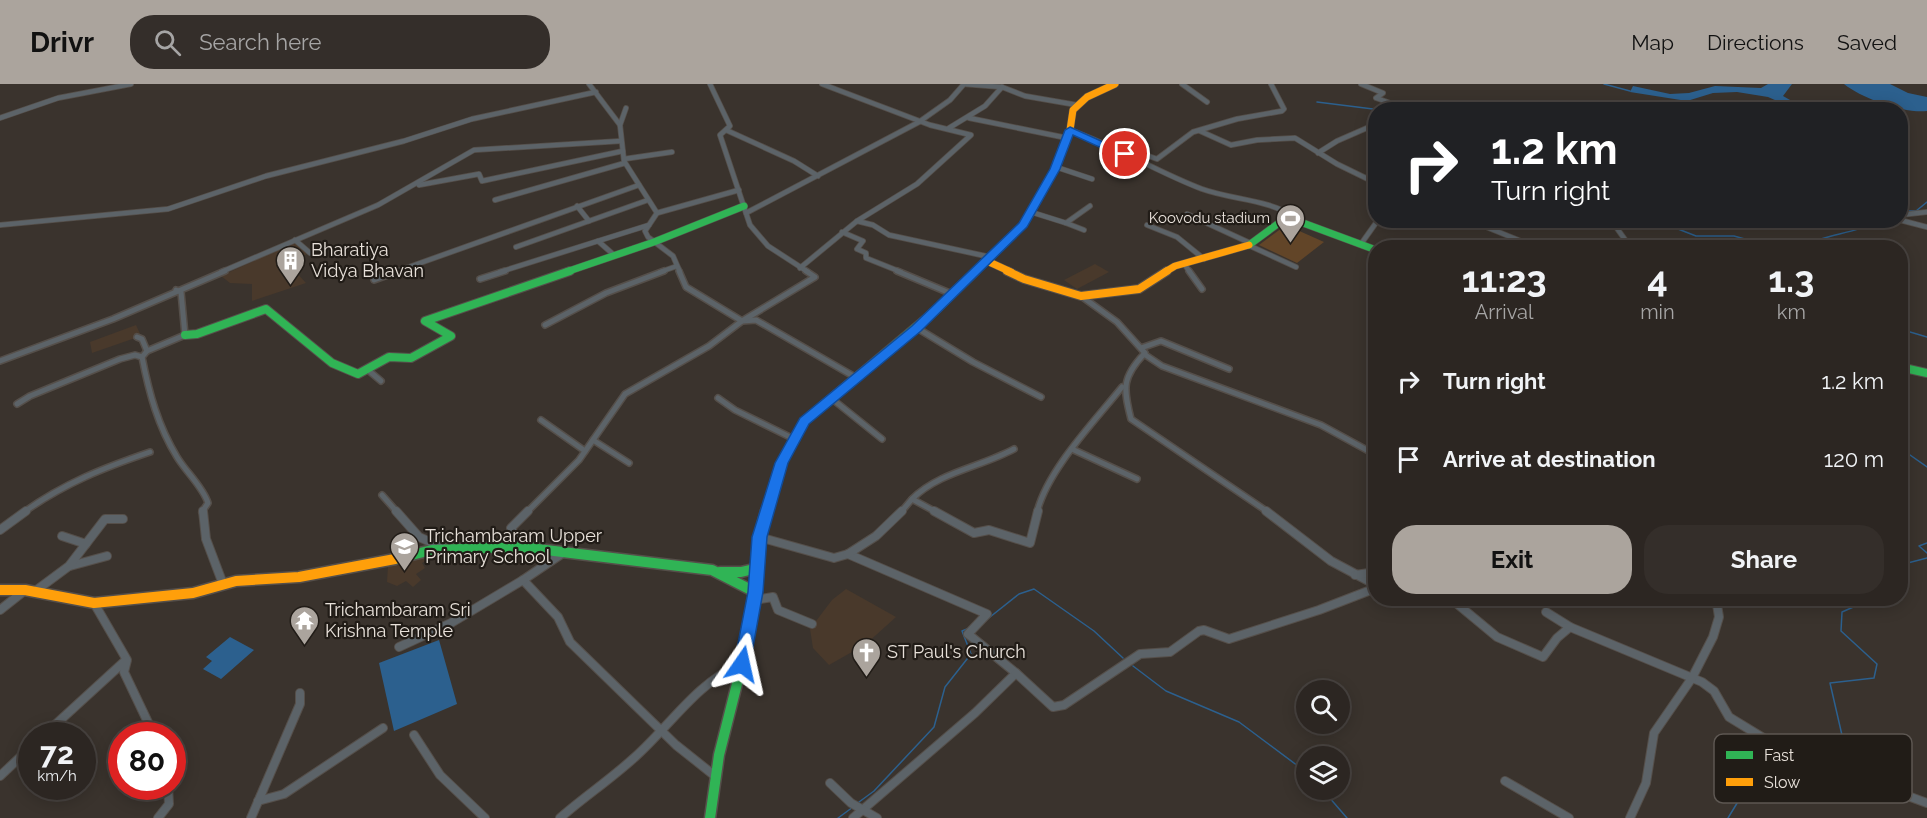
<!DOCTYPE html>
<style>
body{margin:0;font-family:Raleway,sans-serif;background:#342e2a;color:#f1f3f6;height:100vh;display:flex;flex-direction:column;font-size:22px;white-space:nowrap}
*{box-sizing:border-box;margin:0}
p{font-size:20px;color:#a6a5a5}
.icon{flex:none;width:33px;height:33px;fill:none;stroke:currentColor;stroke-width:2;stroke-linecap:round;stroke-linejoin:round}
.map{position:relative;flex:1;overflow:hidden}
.details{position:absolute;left:1368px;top:156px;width:540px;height:366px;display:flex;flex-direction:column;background:#2c2622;border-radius:24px;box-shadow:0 3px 15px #0003,0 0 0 2px #484340}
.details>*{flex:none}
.top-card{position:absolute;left:1368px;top:18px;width:540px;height:126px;border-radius:24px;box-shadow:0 3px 15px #0003,0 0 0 2px #484340;background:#202124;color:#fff;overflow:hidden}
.fabs{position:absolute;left:1296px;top:596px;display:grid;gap:12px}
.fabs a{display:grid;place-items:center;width:54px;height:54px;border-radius:50%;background:#2c2622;box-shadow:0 3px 15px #0003,0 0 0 2px #484340;font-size:30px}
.speed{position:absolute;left:18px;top:638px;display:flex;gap:12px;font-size:30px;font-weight:700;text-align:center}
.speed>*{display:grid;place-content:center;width:78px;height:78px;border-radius:50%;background:#2c2622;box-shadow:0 3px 15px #0003,0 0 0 2px #484340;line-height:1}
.speed small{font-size:15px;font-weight:400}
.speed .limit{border:9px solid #d22;background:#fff;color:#111}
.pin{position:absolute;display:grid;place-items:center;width:51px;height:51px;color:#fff;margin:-26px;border:3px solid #fff;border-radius:50%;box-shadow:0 2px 6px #0007}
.me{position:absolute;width:66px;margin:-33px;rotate:11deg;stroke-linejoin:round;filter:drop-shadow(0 0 4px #0008)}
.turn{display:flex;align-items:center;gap:21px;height:126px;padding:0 24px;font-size:27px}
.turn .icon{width:78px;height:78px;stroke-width:2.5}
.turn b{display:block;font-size:42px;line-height:51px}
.eta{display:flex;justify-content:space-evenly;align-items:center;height:102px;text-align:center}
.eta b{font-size:36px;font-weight:700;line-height:42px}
.cta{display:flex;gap:12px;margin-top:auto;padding:12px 24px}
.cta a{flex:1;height:69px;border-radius:24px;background:#aba49d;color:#111;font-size:24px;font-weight:700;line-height:69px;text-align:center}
.cta a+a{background:#342e2a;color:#f1f3f6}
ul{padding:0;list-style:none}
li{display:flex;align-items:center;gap:18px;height:78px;padding:0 24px}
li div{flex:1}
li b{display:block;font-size:22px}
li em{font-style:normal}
header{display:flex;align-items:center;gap:36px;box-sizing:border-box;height:84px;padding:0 30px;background:#aba49d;color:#111}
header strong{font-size:28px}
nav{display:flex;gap:33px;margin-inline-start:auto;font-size:21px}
.search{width:420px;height:54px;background:#342e2a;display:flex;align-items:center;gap:15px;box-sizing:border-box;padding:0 21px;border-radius:24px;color:#a6a5a5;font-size:22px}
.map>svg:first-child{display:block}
.built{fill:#49392b}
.green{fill:#624528}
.water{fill:#2c608e}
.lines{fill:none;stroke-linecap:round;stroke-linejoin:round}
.stream{stroke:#2c608e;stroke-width:1.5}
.street-far2-casing{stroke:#554f4a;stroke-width:6}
.street-far1-casing{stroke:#554f4a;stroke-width:8}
.street-casing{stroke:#554f4a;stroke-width:10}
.fast-far2-casing{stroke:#554f4a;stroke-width:8}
.fast-far1-casing{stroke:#554f4a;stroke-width:10}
.fast-casing{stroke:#554f4a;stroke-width:13}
.slow-far2-casing{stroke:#554f4a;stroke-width:8}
.slow-far1-casing{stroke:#554f4a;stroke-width:10}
.slow-casing{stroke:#554f4a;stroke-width:13}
.street-far2{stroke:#5c6368;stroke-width:4.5}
.street-far1{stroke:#5c6368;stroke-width:5}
.street{stroke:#5c6368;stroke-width:8}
.fast-far2{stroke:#30b455;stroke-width:7}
.fast-far1{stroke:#30b455;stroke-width:8}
.fast{stroke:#30b455;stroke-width:10}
.slow-far2{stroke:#ff9f0a;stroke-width:7}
.slow-far1{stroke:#ff9f0a;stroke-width:8}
.slow{stroke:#ff9f0a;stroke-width:10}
.route{fill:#1a73e8;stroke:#114b97;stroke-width:1.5}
.labels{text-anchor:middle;stroke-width:4.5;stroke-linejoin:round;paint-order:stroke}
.far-poi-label{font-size:15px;fill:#e8e1da;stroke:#211c17;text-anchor:end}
.poi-label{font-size:18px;fill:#e8e1da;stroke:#211c17;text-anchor:start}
.key{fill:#211c17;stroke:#5d5752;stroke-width:1.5}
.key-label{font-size:16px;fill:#e8e1da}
</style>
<header>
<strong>Drivr</strong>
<div class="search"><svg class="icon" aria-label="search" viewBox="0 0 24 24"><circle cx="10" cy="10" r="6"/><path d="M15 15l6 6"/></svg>Search here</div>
<nav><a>Map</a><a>Directions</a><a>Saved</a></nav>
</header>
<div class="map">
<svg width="1927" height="734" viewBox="0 0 1927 734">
<rect width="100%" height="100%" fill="#3a332d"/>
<g class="built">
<polygon points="295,158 309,169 300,174 305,181 294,186 306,199 252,217 252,200 230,199 221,192"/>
<polygon points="1095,180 1109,188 1077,205 1064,196"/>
<polygon points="136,241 141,252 92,269 90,258"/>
<polygon points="441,467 422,479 425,484 416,490 421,496 413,503 406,497 397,502 387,498 388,482"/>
<polygon points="846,505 896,533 866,560 829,581 813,564 810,545 832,516"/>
</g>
<polygon class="green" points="1286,141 1324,158 1297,179 1259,161"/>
<g class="water">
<polygon points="1768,0 1792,0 1783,12 1806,25 1796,25 1768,13 1737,8 1713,9 1687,17 1630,8 1633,2 1670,10 1689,9 1715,2 1761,4"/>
<path d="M1844,0H1890L1908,9L1927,13V27C1905,30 1861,14 1844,0Z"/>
<polygon points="230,553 254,566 221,595 203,585 212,577 206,573"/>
<polygon points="439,556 457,620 394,647 379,579"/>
</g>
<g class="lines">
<g class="stream">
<polyline points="1604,0 1630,7"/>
<polyline points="1317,18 1381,26"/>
<polyline points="1900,127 1916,127 1927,118"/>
<polyline points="1655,136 1696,152 1734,152 1777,164"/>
<path d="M1801,164C1825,149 1854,151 1878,136"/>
<polyline points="1900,245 1927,253"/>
<polyline points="1900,364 1927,383"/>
<polyline points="1927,459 1919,462 1927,469"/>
<polyline points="1900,481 1927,474"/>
<polyline points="985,537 1019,510 1034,505 1094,547 1123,574"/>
<polyline points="1133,582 1166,607 1239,638 1306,688"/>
<polyline points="1841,683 1847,673 1830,599 1874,594 1877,580 1841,547 1842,528 1874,514"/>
<polyline points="1322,705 1347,734"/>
<polyline points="859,718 874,707 934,643 945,603 971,570 962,547 967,545"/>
<polyline points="838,734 853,723"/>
<polyline points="1728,734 1739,716 1779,702 1835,692 1837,689"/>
</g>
<defs>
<g id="street-far2">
<polyline points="589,0 620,41 624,77 657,129 645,147 648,153 673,172 680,188"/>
<polyline points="710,0 730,42 720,51 750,141 768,162 808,188"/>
<polyline points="822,0 930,41 971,51 917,100 857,137"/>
<polyline points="963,0 1002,3 1025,12 1077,21"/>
<polyline points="1182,0 1207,18"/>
<polyline points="1361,0 1383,9 1376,14 1410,26"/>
<polyline points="0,34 58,14 131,0"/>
<polyline points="969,34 1067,54"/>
<polyline points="620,41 626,24"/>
<polyline points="949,44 985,22 1002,3"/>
<polyline points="726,46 794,77 818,92"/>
<path d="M1070,46C1116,62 1157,88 1202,105C1233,116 1267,115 1295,133"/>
<polyline points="1200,47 1231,61 1257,56 1295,54 1337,80 1376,99"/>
<polyline points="1318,69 1337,57 1376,40"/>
<polyline points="624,75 672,68"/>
<polyline points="1134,75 1143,70 1157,75 1193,48 1237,35 1282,27 1284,25 1271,0"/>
<polyline points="1056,83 1092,95"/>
<polyline points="419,101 479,90 482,97 623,67"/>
<polyline points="495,116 625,79"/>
<polyline points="577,122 589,137"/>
<polyline points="1031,128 1066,139 1090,122"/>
<polyline points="657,129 739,106"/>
<polyline points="746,129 919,38 950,16 964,0"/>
<polyline points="1187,130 1250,159"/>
<polyline points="1900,131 1927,128"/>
<polyline points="1469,136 1538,164"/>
<polyline points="1611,136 1631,164"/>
<polyline points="1900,136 1927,143"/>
<polyline points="1066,139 1084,146"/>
<polyline points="0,141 168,125 266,92 404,57 472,35 596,8"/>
<polyline points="1147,141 1177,153 1204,175"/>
<polyline points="842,148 863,157 857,165 866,169 866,174 901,188"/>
<polyline points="295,156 310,169"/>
<polyline points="1361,160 1378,136"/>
<polyline points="1248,161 1296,183"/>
<polyline points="516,163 648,116"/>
<polyline points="614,171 598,157 649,141"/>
<polyline points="1184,180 1190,188"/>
<polyline points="800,184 857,137 873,141 889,151 990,173"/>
<polyline points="221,188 378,121 474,66 621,57"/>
<polyline points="395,188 639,101"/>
<polyline points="500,188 598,157"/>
<polyline points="660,188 677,182"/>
</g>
<g id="street-far1">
<polyline points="679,187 686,203 742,237 756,236 855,293"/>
<polyline points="897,187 952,210"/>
<polyline points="1189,187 1202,205"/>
<polyline points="480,195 505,187"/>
<polyline points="374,196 399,187"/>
<path d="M1081,212L1117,238L1145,269C1122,293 1123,304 1131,335L1268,428"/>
<polyline points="545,241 606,209 664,187"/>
<polyline points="917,244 973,278 1041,313"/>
<polyline points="137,253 142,255 147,267 185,251 181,208 176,206"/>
<polyline points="1141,264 1161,257 1229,285"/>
<path d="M147,267L142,273C149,309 158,342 177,373C186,388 203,403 208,419L202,428"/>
<polyline points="1144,270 1162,282 1321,341 1376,371"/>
<polyline points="0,277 113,235 225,187"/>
<polyline points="368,286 381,297"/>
<polyline points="718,314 735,326 794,355"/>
<polyline points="831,314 882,355"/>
<polyline points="17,320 30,312 120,275 135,271 142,273"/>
<polyline points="541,336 585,367"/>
<polyline points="593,356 629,379"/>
<polyline points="1074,366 1137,395"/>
<polyline points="382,411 397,428"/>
<path d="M912,415C939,388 981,383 1014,365"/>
<path d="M24,428C65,399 103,384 150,368"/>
<polyline points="527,428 579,376 625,310 709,262 742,237 815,193 806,187"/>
<polyline points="901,428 912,415 936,428"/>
<path d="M1037,428C1048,385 1094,338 1122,303"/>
</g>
<g id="street">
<polyline points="203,427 206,455 223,500"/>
<polyline points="396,427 419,453 442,463"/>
<polyline points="934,427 974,449 989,446 1030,459 1038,427"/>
<polyline points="1266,427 1331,477 1376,501"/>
<polyline points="0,446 26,427"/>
<polyline points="62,452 86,460"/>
<polyline points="759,453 834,474 848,470 987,530 968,550 1016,589 975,629 853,734"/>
<polyline points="521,463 511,444 528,427"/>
<polyline points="563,469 523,496 558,533 570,558 676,661 715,692"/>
<polyline points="848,470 876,452 902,427"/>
<polyline points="70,482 107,472"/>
<polyline points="1355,491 1376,488"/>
<polyline points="34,508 69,482 105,435 123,435"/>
<polyline points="1450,514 1497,553 1543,573 1557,554 1570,543 1702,598 1714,607 1729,633 1783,666 1927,719"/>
<polyline points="754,516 773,513 778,526 812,540"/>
<polyline points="94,519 127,576 124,588 154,651"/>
<polyline points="0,526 24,507"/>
<polyline points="1546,528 1570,543"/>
<polyline points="399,563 451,539 523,496"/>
<polyline points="1016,589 1053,623 1064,621 1140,570 1170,568 1199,547 1204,546 1229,555 1319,526 1376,504"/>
<polyline points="44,651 126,576"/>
<polyline points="414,651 440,691 485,734"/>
<polyline points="0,692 32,662"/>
<polyline points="1505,697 1569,734"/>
<polyline points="830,699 851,719 877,734"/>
<polyline points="258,717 284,710 383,644"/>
<polyline points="158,734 169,720 168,702"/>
<polyline points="251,734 300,620 300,609"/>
<path d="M560,734C584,713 611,695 635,673C670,642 696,599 741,580"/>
<polyline points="1630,734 1646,699 1654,649 1692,594 1713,553 1719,533 1716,514"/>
</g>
<g id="fast-far2">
<polyline points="1249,161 1287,133 1376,166"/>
<polyline points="566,188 654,158 744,122"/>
</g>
<g id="fast-far1">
<polyline points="185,251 197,250 266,225 332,279 358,290 389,273 411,274 451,252 425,237 570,187"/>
<polyline points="1900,283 1927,289"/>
<polyline points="766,428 787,367 804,337 936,226"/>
</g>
<g id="fast">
<polyline points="395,475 432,466 521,463 712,486 755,508"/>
<polyline points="720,488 741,488 758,484"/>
<polyline points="710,734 719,671 742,580 755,508 759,453 766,427"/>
</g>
<g id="slow-far2">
<polyline points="987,177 1011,188"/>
<polyline points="974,188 1023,141 1055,85 1070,46 1073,26 1087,13 1115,0"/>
<polyline points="1165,188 1175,182 1249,161"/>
</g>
<g id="slow-far1">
<polyline points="1007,187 1024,195 1081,212 1139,205 1167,187"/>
<polyline points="936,226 976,187"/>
</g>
<polyline id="slow" points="0,506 25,506 94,519 193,509 236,497 299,493 395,475"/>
</defs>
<use href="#street-far2" class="street-far2-casing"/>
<use href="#street-far1" class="street-far1-casing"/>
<use href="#street" class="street-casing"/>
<use href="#fast-far2" class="fast-far2-casing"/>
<use href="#fast-far1" class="fast-far1-casing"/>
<use href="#fast" class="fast-casing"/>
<use href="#slow-far2" class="slow-far2-casing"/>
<use href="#slow-far1" class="slow-far1-casing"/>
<use href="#slow" class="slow-casing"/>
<use href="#street-far2" class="street-far2"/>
<use href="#street-far1" class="street-far1"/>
<use href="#street" class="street"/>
<use href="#fast-far2" class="fast-far2"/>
<use href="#fast-far1" class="fast-far1"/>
<use href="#fast" class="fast"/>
<use href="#slow-far2" class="slow-far2"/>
<use href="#slow-far1" class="slow-far1"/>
<use href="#slow" class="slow"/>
</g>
<polygon class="route" points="1070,43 1130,70 1121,73 1073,51 1060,85 1027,143 921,247 809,340 788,379 767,453 763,508 750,580 748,585 736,585 734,580 748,508 752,453 775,379 800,334 912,242 1019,139 1050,85 1065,46"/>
<defs>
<symbol id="stadium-pin" viewBox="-11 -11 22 30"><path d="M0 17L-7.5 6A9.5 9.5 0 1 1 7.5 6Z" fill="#aba49d" stroke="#211c17"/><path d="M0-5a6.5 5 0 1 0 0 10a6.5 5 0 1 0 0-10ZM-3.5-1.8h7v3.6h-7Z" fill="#fff"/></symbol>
<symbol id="building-pin" viewBox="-11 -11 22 30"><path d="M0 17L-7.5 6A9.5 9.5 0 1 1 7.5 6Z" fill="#aba49d" stroke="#211c17"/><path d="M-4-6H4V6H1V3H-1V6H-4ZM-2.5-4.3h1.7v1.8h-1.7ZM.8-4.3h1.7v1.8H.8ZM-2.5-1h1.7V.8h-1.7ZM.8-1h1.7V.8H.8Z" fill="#fff"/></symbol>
<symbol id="school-pin" viewBox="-11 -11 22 30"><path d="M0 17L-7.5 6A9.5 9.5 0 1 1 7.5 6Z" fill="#aba49d" stroke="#211c17"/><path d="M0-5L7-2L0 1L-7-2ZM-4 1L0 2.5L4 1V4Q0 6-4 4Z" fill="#fff"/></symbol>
<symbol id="temple-pin" viewBox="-11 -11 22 30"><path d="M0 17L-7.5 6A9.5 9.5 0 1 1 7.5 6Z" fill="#aba49d" stroke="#211c17"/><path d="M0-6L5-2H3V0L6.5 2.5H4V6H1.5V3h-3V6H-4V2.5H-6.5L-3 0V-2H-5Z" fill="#fff"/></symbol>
<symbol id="church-pin" viewBox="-11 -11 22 30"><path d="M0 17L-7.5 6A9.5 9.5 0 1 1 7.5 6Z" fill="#aba49d" stroke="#211c17"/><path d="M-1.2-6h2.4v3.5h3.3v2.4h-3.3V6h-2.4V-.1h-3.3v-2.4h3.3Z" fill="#fff"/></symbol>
</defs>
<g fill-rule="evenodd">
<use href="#stadium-pin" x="1274" y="118" width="33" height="45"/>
<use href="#building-pin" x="274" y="160" width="33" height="45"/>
<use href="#school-pin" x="388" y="446" width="33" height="45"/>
<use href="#temple-pin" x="288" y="520" width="33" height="45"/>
<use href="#church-pin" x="850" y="552" width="33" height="45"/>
</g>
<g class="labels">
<g class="far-poi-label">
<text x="1270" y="139">Koovodu stadium</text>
</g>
<g class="poi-label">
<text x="311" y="172">Bharatiya<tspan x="311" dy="21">Vidya Bhavan</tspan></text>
<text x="425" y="458">Trichambaram Upper<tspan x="425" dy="21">Primary School</tspan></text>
<text x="325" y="532">Trichambaram Sri<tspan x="325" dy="21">Krishna Temple</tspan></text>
<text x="887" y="574">ST Paul's Church</text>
</g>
</g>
<rect x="1714" y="650" width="198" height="69" rx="9" class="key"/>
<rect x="1726" y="667" width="27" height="8" fill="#30b455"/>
<rect x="1726" y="694" width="27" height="8" fill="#ff9f0a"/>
<g class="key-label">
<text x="1764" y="677">Fast</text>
<text x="1764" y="704">Slow</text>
</g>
</svg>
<div class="fabs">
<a><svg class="icon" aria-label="search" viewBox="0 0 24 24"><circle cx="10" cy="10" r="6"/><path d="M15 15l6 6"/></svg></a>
<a><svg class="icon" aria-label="layers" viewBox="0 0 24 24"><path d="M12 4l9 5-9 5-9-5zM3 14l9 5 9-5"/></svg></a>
</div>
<div class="speed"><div>72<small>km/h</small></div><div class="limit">80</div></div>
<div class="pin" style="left:1125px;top:70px;background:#d93025"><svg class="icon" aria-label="arrive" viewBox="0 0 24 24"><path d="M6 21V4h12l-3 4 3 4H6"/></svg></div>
<svg class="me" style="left:742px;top:580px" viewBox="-20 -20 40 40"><path d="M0-17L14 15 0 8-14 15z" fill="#1a73e8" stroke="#fff" stroke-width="4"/></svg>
<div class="top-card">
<div class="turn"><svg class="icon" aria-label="right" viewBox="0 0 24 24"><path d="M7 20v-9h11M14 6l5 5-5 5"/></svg><div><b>1.2 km</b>Turn right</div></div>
</div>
<section class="details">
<div class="eta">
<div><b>11:23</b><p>Arrival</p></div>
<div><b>4</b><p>min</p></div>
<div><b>1.3</b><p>km</p></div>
</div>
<ul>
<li><svg class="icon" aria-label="right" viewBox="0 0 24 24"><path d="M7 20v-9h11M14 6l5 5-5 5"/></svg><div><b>Turn right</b></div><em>1.2 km</em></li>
<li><svg class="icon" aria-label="arrive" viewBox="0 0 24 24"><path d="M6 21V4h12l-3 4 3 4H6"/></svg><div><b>Arrive at destination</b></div><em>120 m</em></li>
</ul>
<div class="cta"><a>Exit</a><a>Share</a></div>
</section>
</div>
